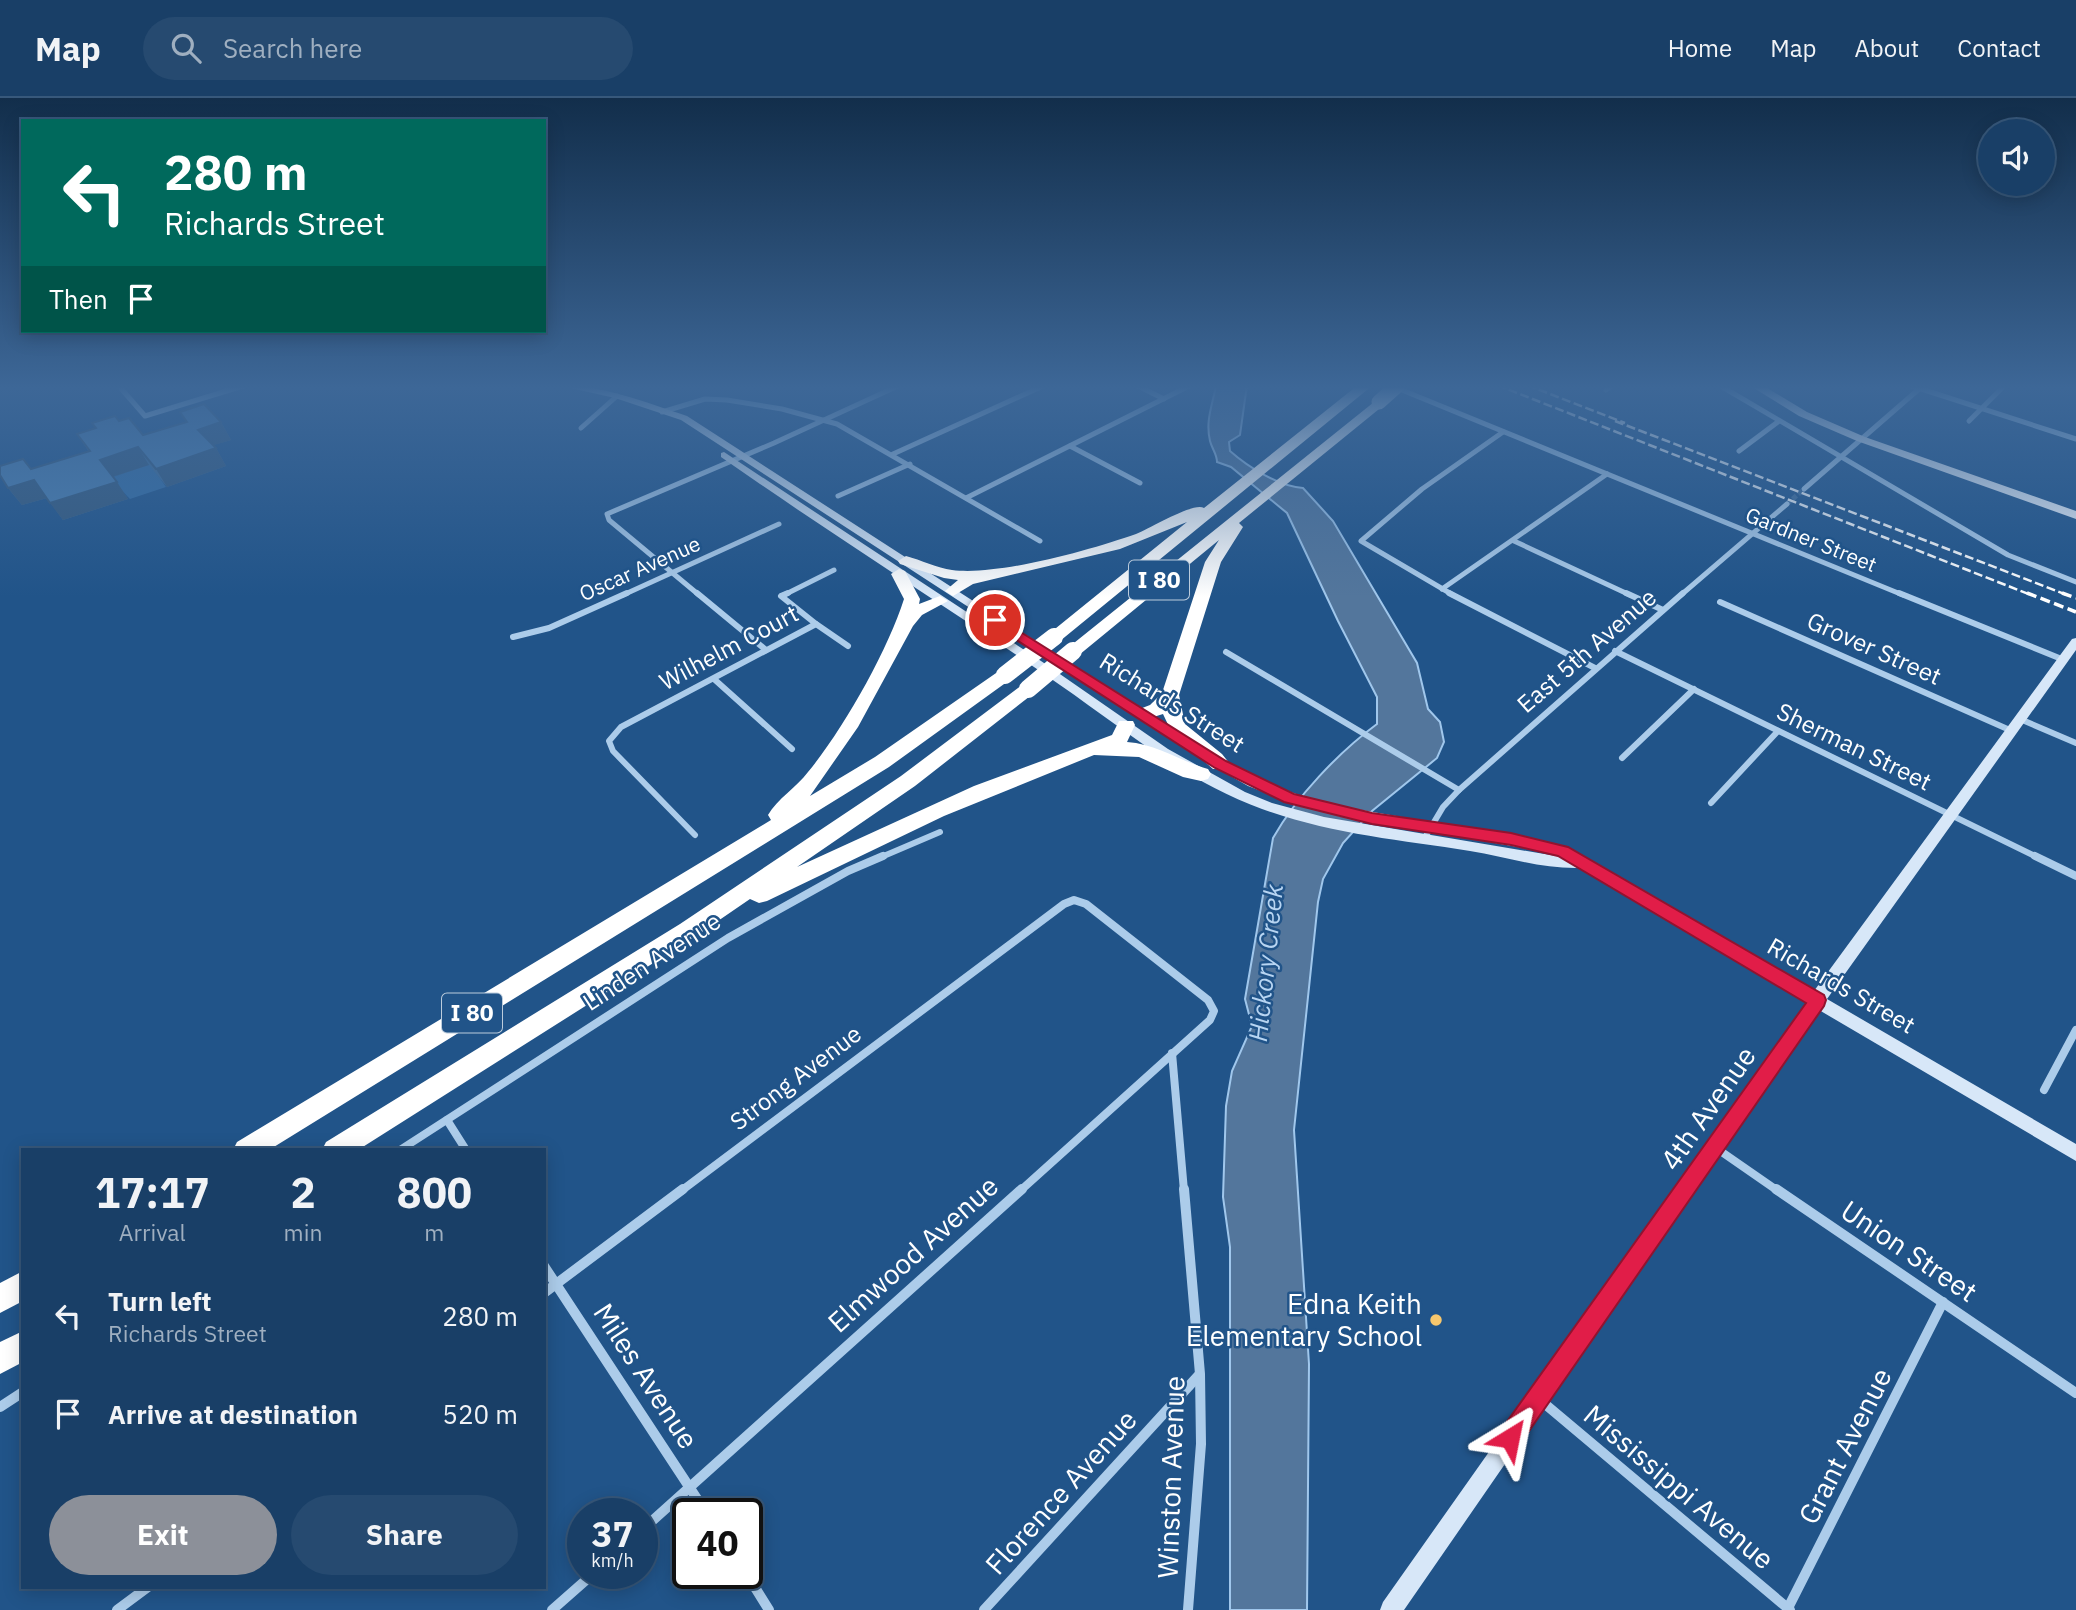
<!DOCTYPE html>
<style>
body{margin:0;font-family:"IBM Plex Sans",sans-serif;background:#264a70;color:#f1f3f6;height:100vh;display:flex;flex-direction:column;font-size:26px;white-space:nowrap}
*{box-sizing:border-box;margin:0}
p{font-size:23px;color:#9fafc0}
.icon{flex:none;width:38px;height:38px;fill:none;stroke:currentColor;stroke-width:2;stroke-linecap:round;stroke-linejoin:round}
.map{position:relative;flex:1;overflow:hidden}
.sheet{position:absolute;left:21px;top:1050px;width:525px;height:441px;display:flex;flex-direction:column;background:#193f67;border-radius:0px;box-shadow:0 4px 18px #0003,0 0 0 2px #37587b}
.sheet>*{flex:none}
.hud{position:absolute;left:21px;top:21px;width:525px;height:214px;border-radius:0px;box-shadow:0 4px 18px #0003,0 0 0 2px #37587b;background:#00695c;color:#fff;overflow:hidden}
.buttons{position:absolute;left:1978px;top:21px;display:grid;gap:14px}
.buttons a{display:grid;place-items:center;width:77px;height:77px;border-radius:50%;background:#193f67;box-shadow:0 4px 18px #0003,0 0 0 2px #37587b;font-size:35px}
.speed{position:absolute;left:567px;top:1400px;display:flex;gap:14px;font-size:35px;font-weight:700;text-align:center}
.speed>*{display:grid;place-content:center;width:91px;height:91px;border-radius:50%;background:#193f67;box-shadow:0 4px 18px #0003,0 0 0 2px #37587b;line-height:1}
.speed small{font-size:18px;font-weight:400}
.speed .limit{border:4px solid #111;border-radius:10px;background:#fff;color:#111}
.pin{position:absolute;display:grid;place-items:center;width:60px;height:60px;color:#fff;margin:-30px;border:4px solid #fff;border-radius:50%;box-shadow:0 2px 7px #0007}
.me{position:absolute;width:77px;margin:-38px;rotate:35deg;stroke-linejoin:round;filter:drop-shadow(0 0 5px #0008)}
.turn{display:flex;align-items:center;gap:24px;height:147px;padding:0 28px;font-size:32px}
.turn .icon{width:91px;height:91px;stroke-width:2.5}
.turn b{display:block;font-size:49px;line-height:60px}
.then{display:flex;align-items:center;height:66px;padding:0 28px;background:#0003;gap:14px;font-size:26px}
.eta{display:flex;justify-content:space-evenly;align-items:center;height:119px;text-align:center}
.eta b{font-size:42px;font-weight:700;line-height:49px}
.button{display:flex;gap:14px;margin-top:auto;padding:14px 28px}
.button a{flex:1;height:80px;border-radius:42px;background:#8c9099;color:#fff;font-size:28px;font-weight:700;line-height:80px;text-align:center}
.button a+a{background:#264a70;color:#f1f3f6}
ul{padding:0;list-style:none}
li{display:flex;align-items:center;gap:21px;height:98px;padding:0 28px}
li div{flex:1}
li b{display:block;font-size:26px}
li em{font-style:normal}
header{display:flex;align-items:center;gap:42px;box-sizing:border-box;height:98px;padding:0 35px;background:#193f67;border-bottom:2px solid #37587b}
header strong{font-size:33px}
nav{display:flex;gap:38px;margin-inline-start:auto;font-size:24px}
.search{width:490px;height:63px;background:#264a70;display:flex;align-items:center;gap:18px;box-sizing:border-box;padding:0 24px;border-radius:38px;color:#9fafc0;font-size:26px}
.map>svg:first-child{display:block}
.green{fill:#356fa6}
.water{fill:#53769c;stroke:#a0c7ec;stroke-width:2}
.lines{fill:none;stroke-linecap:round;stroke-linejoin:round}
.street-tunnel{stroke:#426e9b;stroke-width:5;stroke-dasharray:5 2.5;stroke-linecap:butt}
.street-far3{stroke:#acccea;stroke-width:5}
.street-far2{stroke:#acccea;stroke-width:6}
.street-far1{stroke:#acccea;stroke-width:8}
.street{stroke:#acccea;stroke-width:10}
.secondary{fill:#d7e7f8;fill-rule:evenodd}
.primary{fill:#f0f6fe;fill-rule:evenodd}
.highway{fill:#fff;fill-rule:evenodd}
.rail-far1{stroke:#fff;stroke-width:2.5;stroke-dasharray:9 3.5;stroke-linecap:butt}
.rail{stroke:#fff;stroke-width:3.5;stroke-dasharray:10 4.5;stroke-linecap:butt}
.highway-bridge-far1{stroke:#fff;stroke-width:15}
.highway-bridge{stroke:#fff;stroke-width:18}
.wall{fill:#426f99}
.shaded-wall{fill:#365a7d}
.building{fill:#4d81b2;stroke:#365a7d;stroke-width:2}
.route{fill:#e11d48;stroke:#92132f;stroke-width:2}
.poi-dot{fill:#f7c76d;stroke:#215489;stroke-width:2.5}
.labels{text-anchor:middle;stroke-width:5;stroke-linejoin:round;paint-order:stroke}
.far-street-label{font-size:21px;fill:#fff;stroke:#215489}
.shield{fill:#215489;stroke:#bcccdc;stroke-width:2}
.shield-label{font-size:23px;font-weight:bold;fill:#fff}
.street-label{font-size:24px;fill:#fff;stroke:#215489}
.water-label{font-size:26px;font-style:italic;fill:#b8d5f2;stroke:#215489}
.near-street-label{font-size:28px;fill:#fff;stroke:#215489}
.near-poi-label{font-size:28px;fill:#fff;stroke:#215489;text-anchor:end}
</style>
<header>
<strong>Map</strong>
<div class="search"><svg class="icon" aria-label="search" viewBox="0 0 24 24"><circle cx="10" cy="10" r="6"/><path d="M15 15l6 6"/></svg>Search here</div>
<nav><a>Home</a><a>Map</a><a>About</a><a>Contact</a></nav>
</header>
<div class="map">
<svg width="2076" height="1512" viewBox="0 0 2076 1512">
<rect width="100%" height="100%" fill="#215489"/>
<polygon class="green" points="150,366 166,389 130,401 110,380"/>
<path class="water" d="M1216,287H1247L1240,337L1229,344L1230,353C1248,369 1280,389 1303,390L1333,423L1417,565L1428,611L1440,624L1444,644L1437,660L1372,713L1343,745L1323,781L1318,804L1294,1032L1309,1266L1307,1512H1230V1149L1223,1099L1226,1008L1232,973L1252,928L1245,901L1273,740C1296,699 1339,654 1377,626V599L1338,523L1287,415L1231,369L1217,364C1217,356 1212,351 1210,343C1205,322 1213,306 1216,287Z"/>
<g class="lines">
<polyline class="street-tunnel" points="1787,406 1804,391"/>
<g class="street-far3">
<polyline points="118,287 145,318 246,287"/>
<polyline points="1136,287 1164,301"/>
<polyline points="1719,287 2008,457 2076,484"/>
<polyline points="1909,287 2076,341"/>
<polyline points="1397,290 1903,497"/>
<polyline points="1606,292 1614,287"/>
<polyline points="662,314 705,301 727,302 782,311 837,326 1040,443"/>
<polyline points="1969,323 2005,287"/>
<polyline points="581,330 617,298"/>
<polyline points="1070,348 1140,385"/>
<polyline points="1739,353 1779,323"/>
<polyline points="893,356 1045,287"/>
<polyline points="1804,391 1919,291"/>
<polyline points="838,398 910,366"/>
<polyline points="966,400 1191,287"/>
<polyline points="1514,443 1630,497"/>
<polyline points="1442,491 1607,376"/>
<polyline points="623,497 779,426"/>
<polyline points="699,497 609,422 607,416 774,345 900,287"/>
<polyline points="784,497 834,472"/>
<polyline points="1453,497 1361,443 1422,391 1503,334"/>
<polyline points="1681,497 1787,406"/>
</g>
<g class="street-far2">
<polyline points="697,495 766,552"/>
<polyline points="1449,495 1595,570"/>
<polyline points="1626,495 1663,512"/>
<polyline points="1899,495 2064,562"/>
<polyline points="1720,504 2012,633"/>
<polyline points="816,526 848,548"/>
<polyline points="513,539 549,530 627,495"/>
<polyline points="1615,553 2039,760"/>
<polyline points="1226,554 1459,692"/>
<polyline points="714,581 792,651"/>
<polyline points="2020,621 2076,645"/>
<polyline points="1622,660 1694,591"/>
<polyline points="1711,705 1778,633"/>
<polyline points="695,737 613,653 609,643 621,629 816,526 781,498 788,495"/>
<polyline points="1424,741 1443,709 1459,692 1683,495"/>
<polyline points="879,760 940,734"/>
</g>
<g class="street-far1">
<polyline points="2035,758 2076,778"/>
<polyline points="1172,955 1184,1093"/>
<polyline points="2044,992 2076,932"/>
<polyline points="447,1022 466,1052"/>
<polyline points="1716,1050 1778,1093"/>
<polyline points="400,1052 728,840 848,773 883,758"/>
<polyline points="681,1093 1064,806 1074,802 1086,806 1208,902 1214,913 1210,922 1020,1093"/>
</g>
<g class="street">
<polyline points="1184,1091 1200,1276 1201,1346 1188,1512"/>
<polyline points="1776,1091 2076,1295"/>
<polyline points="544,1168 707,1416"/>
<polyline points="544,1195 683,1091"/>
<polyline points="1539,1301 1790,1512"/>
<polyline points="0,1309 23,1294"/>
<polyline points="642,1432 1022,1091"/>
<polyline points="746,1475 769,1512"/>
<polyline points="117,1512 148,1489"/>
<polyline points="552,1512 594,1475"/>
<polyline points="984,1512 1199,1277"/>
<polyline points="1787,1512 1943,1204"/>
</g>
<g class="secondary">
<path d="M557,287C602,287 645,304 687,318L1193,645L1187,649L1182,648L681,322L615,300Z"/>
<path d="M724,354L1044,565L1168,651L1245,694L1272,705L1324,719L1562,759L1518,749L1338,718L1290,704L1248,688L1208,665L1207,662L1208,659H1218L1257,681L1299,697L1338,708L1518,739L1567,749L1814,893L2072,541L2076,540V552L1827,901L2076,1046V1063L1819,912L1404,1512H1380L1383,1504L1806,905L1580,770C1542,771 1507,759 1470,753C1400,742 1330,736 1262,711C1187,684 1125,632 1060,587C961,518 859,454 760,386L721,359V355Z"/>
</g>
<polygon class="primary" points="1749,287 1762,287 1807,314 1865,339 2076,413 2076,421 1857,343 1799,318"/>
<g class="highway">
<path d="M1358,287H1373L1060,543L1054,544L1045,539L1187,424L1120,451L973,486L953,498L945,493L958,482L944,480L900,466L898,463L906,458C921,462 937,470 952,472C999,478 1090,452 1136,436C1151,430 1193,404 1204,410Z"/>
<polygon points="1379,300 1386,304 1384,307 1239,425 1243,429 1221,464 1179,597 1185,626 1222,656 1230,666 1227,671 1213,671 1172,635 1163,616 1144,622 1137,620 1135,616 1137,612 1150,607 1162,595 1205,464 1219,442 1079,557 1073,558 1064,553"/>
<path d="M899,471L905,473L920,501L919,506L940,498L948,503L922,517L913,528L858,629L810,698L875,659L999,573H1011L1014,577L1011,581L889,669L269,1052H233L237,1044L771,722L768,717C777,701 797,689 808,674C843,632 888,552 904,501L891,476Z"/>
<path d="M1028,585L1034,587L1037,591L1034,595L915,688L797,769L974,688L1112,637L1119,623H1133L1135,627L1127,644C1157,646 1180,663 1208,671L1211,676L1208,681L1201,683L1183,679L1139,659L1094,657L944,718L767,803L759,805L750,801L696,838L358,1052H322L326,1044L680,826L901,678L1022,587Z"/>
<polygon points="23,1173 23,1203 0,1215 0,1185"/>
<polygon points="23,1233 23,1264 0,1276 0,1244"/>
</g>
<g class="rail-far1">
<polyline points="1497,287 2031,497"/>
<polyline points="1527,287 1625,325"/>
<polyline points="1615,323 2067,497"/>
</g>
<g class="rail">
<polyline points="2027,495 2076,514"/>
<polyline points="2062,495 2076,500"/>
</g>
<polyline class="highway-bridge-far1" points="1379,304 1398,287"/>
<g class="highway-bridge">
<polyline points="1005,577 1054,539"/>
<polyline points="1028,591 1073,553"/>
</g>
</g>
<polygon class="wall" points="180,314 221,324 231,342 213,347 216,350 226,368 167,389 149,367 113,379 128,401 63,422 47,400 22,407 8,390 31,371 89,354 77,336 119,323 143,337 186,324"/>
<g class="shaded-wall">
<polygon points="221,324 231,342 208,349 198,332"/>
<polygon points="138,349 149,367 112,379 100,362"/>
<polygon points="216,350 226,368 167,389 156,371"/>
<polygon points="34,382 47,400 22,407 8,390"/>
<polygon points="117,384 128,401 63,422 50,405"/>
</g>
<polygon class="building" points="204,306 221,324 198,332 216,350 156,371 138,349 100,362 117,384 50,405 34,382 8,390 0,377 0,368 23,361 31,371 90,353 77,336 96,330 92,325 115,318 119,323 129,320 143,337 187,324 180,314"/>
<linearGradient id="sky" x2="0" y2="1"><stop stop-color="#122e4b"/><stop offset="0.58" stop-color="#3d6797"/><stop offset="1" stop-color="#3d6797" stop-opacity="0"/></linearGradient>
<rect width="2076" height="499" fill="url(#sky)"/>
<polygon class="route" points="995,518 1226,663 1294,696 1372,715 1511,735 1568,749 1824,897 1826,902 1824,908 1518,1349 1510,1352 1501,1349 1498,1340 1501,1332 1806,905 1558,758 1511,747 1372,726 1284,704 1215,670 990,525 988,522"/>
<circle class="poi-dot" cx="1436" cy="1222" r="7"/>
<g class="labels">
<g class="far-street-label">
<text transform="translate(1811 442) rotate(22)" y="7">Gardner Street</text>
<text transform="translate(640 471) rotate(-24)" y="7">Oscar Avenue</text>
</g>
<g class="shield">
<rect x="1129" y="462.5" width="60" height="39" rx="5"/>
<rect x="442" y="895.5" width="60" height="39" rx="5"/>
</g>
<g class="shield-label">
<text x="1159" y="490">I 80</text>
<text x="472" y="923">I 80</text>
</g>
<g class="street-label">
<text transform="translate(729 550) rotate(-28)" y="8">Wilhelm Court</text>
<text transform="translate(1874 551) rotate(24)" y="8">Grover Street</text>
<text transform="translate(1587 553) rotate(-41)" y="8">East 5th Avenue</text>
<text transform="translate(1172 605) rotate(32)" y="8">Richards Street</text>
<text transform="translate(1854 649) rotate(26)" y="8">Sherman Street</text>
<text transform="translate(652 864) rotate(-33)" y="8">Linden Avenue</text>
<text transform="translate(1841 888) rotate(30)" y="8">Richards Street</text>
<text transform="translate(796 980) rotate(-37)" y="8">Strong Avenue</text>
</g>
<g class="water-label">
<text transform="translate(1266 865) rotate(-84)" y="9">Hickory Creek</text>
</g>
<g class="near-street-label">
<text transform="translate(1708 1010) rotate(-55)" y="10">4th Avenue</text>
<text transform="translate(1909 1153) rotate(34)" y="10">Union Street</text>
<text transform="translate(913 1156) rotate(-42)" y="10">Elmwood Avenue</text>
<text transform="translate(646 1278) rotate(57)" y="10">Miles Avenue</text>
<text transform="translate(1845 1348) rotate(-63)" y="10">Grant Avenue</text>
<text transform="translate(1171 1379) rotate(-88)" y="10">Winston Avenue</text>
<text transform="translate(1679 1389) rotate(40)" y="10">Mississippi Avenue</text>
<text transform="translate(1061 1394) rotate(-48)" y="10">Florence Avenue</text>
</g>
<g class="near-poi-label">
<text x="1422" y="1216">Edna Keith<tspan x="1422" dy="32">Elementary School</tspan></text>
</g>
</g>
</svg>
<div class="buttons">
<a><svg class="icon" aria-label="sound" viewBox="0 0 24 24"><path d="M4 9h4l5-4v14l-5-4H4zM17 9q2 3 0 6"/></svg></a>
</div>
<div class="speed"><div>37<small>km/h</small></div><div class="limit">40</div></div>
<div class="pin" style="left:995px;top:522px;background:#d93025"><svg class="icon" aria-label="arrive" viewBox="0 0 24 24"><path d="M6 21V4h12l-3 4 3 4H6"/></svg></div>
<svg class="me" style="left:1510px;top:1340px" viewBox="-20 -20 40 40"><path d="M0-17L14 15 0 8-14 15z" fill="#e11d48" stroke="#fff" stroke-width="4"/></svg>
<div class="hud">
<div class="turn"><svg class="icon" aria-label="left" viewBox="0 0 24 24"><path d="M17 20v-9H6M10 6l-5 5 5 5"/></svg><div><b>280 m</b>Richards Street</div></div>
<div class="then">Then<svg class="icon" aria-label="arrive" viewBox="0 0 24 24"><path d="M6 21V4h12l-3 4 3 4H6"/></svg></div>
</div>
<section class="sheet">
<div class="eta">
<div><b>17:17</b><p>Arrival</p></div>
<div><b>2</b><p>min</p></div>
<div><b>800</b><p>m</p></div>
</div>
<ul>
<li><svg class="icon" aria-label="left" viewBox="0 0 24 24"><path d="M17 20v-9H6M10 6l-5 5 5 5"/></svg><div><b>Turn left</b><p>Richards Street</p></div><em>280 m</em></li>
<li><svg class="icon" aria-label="arrive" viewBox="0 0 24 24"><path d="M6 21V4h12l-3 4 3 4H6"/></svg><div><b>Arrive at destination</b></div><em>520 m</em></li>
</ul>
<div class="button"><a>Exit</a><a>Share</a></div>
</section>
</div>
